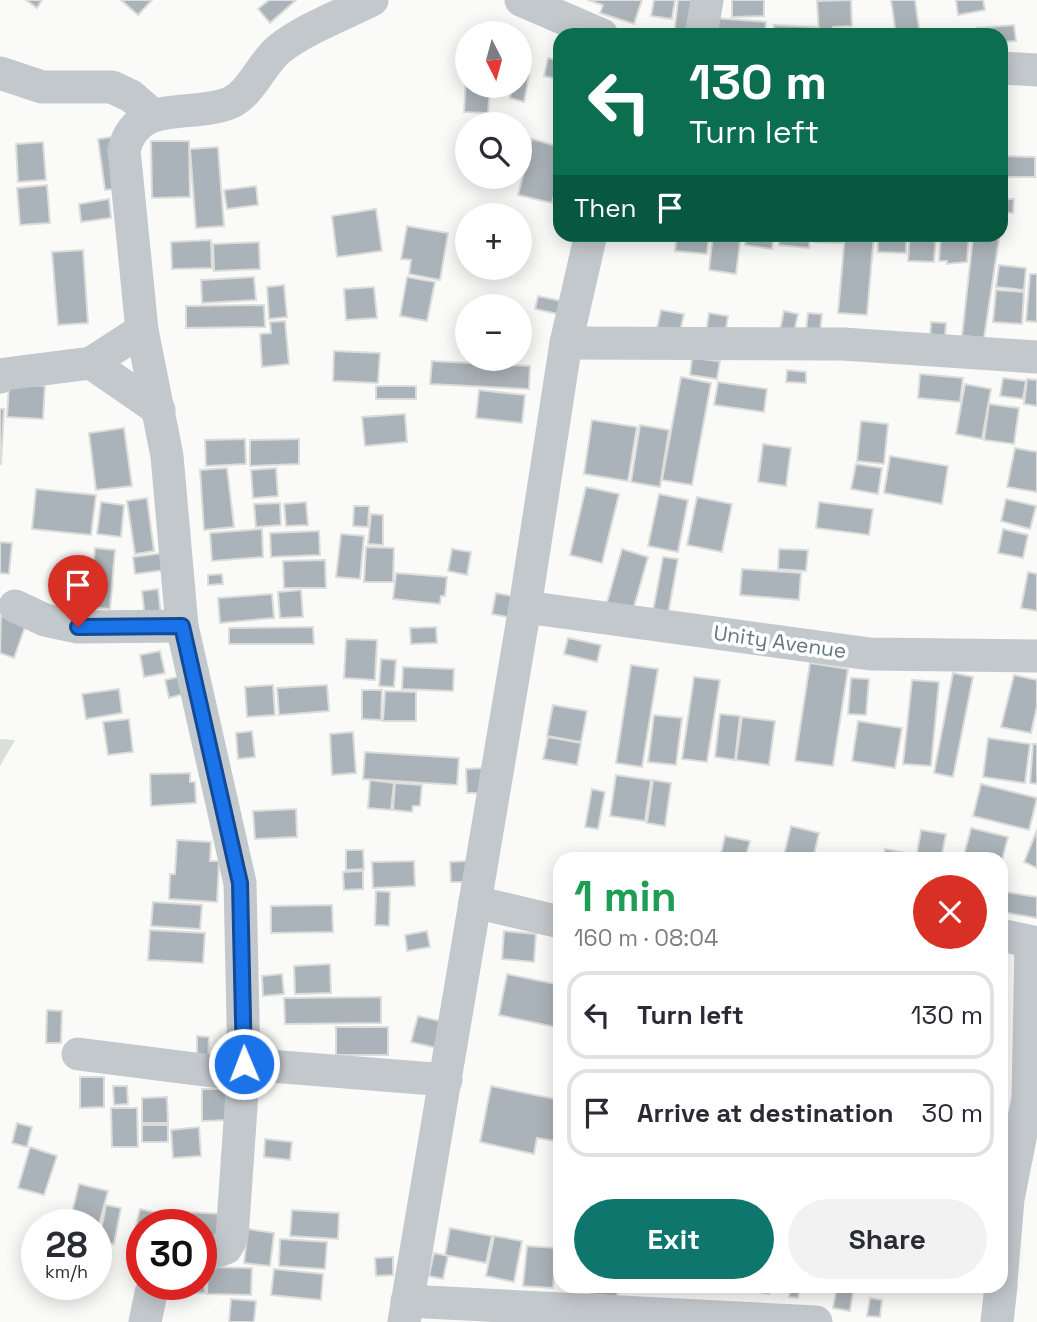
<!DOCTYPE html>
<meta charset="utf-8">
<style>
body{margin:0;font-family:"Space Grotesk",sans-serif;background:#f2f2f3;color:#2b2b33;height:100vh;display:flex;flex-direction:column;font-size:26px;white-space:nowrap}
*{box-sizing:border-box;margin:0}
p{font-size:23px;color:#7c7c81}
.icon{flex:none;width:38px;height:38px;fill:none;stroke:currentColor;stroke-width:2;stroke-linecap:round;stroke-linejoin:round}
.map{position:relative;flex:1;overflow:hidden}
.side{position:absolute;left:553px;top:852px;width:455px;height:441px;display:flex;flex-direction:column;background:#fff;border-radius:21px;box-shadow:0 4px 18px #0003}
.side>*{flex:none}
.banner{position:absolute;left:553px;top:28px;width:455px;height:214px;border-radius:21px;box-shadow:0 4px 18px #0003;background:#0b6e4f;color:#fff;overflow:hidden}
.needle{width:46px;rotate:174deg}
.fabs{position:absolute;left:455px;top:21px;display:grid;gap:14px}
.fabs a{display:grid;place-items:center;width:77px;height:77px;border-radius:50%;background:#fff;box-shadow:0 4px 18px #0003;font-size:35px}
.speed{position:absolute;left:21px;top:1209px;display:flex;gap:14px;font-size:35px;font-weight:700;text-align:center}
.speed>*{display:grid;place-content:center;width:91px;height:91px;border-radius:50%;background:#fff;box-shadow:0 4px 18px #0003;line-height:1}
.speed small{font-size:18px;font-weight:400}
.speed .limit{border:10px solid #d22;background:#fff;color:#111}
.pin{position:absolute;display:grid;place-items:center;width:60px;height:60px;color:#fff;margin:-72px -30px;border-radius:50% 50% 50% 0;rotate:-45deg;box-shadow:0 0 7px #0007}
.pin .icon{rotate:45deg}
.me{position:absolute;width:77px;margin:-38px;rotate:359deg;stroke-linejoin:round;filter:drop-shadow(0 0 5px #0008)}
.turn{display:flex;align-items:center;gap:24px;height:147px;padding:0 21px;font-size:32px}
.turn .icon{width:91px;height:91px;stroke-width:2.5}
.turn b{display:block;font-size:49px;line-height:60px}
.then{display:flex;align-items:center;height:66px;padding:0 21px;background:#0003;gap:14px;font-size:26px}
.round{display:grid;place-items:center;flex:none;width:74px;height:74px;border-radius:37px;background:#f2f2f3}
.overview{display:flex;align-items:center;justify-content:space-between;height:119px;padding:0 21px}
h1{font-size:42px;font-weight:600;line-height:52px;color:#1e9e55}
.button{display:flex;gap:14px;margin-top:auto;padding:14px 21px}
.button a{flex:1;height:80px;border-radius:42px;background:#0f766e;color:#fff;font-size:28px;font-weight:600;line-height:80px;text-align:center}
.button a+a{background:#f2f2f3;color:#2b2b33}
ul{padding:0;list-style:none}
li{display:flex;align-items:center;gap:21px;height:88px;margin:0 14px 10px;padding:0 7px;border:4px solid #e1e1e2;border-radius:21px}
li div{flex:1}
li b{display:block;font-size:26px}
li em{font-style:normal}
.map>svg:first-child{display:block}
.green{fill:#dadfd7}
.building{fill:#aab3b9;stroke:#dcdcda;stroke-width:2}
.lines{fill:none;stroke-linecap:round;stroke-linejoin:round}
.minor{stroke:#c3c8cc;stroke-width:33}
.route-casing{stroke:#114b97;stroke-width:18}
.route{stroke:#1a73e8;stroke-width:12}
.labels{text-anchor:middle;stroke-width:7;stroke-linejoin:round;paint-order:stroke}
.street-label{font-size:21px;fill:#657683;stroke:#fff}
</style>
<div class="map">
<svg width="1037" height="1322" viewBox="0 0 1037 1322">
<rect width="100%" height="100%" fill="#fafaf8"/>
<polygon class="green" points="0,739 15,740 0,766"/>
<g class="building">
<polygon points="26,0 42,0 37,8"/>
<polygon points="121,0 152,0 138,15"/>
<polygon points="269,0 296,0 270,23 258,9"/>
<polygon points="588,0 642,0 634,24 600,13 603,5"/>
<polygon points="654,0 675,0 672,19 651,16"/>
<polygon points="678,0 701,0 691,35 674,35"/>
<polygon points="732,0 764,0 764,16 732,17"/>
<polygon points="851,0 852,26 833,27 833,35 819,35 817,1"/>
<polygon points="891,0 915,0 920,35 896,35"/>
<polygon points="956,0 983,0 985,10 958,15"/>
<polygon points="713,18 766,22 765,35 711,35"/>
<polygon points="774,25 817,27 817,35 774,35"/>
<polygon points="1014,25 1016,41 1001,42 1001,35 977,35 977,28"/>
<polygon points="548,58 560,61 557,79 544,76"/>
<polygon points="520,74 529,75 524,102 510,98 512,86 520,86"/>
<polygon points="466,77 467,86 490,86 488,113 464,112"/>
<polygon points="118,136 122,188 105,190 98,139"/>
<polygon points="532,139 560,147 560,172 552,203 518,195"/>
<polygon points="151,141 189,141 190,197 152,198"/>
<polygon points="43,142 46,180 18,182 16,144"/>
<polygon points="218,147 224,226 196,228 190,149"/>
<polygon points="1001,156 1035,157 1035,177 1001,177"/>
<polygon points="47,185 50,223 20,225 17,188"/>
<polygon points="256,186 258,205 227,209 224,190"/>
<polygon points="109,199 111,218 81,222 79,204"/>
<polygon points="1001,199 1014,199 1013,213 1001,212"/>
<polygon points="376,209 382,251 337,257 332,216"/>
<polygon points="407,226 448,233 440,280 409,274 411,260 401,259"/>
<polygon points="646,234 673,234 672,239"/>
<polygon points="677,234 709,234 707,254 675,251"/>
<polygon points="713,234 741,234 736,274 709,270"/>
<polygon points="747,234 774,234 772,249 745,245"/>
<polygon points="780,234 810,234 809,248 779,245"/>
<polygon points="814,234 842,234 842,243 814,242"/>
<polygon points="845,234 874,234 867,315 838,313"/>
<polygon points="878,234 906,234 906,253 878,252"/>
<polygon points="910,234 936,234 934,262 908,261"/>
<polygon points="941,234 969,234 967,262 947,264 947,261 939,261"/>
<polygon points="973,237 999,239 984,338 962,336"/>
<polygon points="211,240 212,268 172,269 171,242"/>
<polygon points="259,242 260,269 214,271 213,244"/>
<polygon points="83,250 88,323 58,325 52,252"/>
<polygon points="999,265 1026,268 1024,290 996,287"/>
<polygon points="1030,274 1037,274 1037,322 1026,321"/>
<polygon points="254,277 256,300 202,303 201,280"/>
<polygon points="407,277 435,282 427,321 400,316"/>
<polygon points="284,285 287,317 269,319 267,287"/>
<polygon points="374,287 377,318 346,320 344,289"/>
<polygon points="996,290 1024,292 1022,324 993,322"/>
<polygon points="538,296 561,301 558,314 535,309"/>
<polygon points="264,305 265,327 186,328 186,306"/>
<polygon points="661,310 684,314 680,332 657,328"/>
<polygon points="784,311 798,314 793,337 779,334"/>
<polygon points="709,313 728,316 725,335 706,332"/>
<polygon points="808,313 822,314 820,332 806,331"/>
<polygon points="285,321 289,364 262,367 260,334 271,333 270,322"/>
<polygon points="931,322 946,323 945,339 930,338"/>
<polygon points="334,351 380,353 378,383 333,381"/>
<polygon points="692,358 720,361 717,379 690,375"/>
<polygon points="432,361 530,366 529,389 430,384"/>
<polygon points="787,370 806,372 806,383 786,382"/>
<polygon points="920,374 963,378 960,402 918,398"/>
<polygon points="681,377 711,383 692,485 662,480"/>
<polygon points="1003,378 1026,381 1023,399 1000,396"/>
<polygon points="1027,379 1037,380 1037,406 1024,404"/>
<polygon points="718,382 767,389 764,412 714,405"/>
<polygon points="9,384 45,386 43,419 7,417"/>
<polygon points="965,384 991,389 982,439 956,434"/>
<rect x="376" y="386" width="40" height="13"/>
<polygon points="479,390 525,395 522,423 476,418"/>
<polygon points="989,404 1019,408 1014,444 984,440"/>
<polygon points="0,409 4,409 1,464 0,464"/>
<polygon points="405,414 407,442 365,446 362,417"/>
<polygon points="592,420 637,427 628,481 584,474"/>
<polygon points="861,421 888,424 884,464 857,461"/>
<polygon points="640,425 669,430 660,487 631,482"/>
<polygon points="124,428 132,486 96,490 89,433"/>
<polygon points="245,439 246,464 206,466 205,440"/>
<polygon points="299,439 299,464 250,466 250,440"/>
<polygon points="763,444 791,448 786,486 758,482"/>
<polygon points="1015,448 1037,452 1037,492 1007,487"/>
<polygon points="890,456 948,466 942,504 884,493"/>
<polygon points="856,464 882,468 878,494 851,489"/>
<polygon points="227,468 234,527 204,530 200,470"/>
<polygon points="276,468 278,496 253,498 251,470"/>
<polygon points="586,487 619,494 602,563 570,555"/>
<polygon points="36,489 96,495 91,535 32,529"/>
<polygon points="659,494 688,500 678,552 648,546"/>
<polygon points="697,497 732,504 722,552 687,545"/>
<polygon points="147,498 154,551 135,554 127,501"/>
<polygon points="1006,499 1036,506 1030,529 1001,521"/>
<polygon points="101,502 124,505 121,537 97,534"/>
<polygon points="306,502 308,525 286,526 284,504"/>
<polygon points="819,502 873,509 869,535 816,528"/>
<polygon points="280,503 281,525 256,527 254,504"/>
<polygon points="354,506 369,506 368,527 353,526"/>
<polygon points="371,514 383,515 383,545 368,544"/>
<polygon points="262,529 263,557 212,561 210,533"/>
<polygon points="1003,529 1028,535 1023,558 998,553"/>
<polygon points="319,531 320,555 271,557 270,533"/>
<polygon points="341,534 364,536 360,579 336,577"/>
<polygon points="0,542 12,543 9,574 0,573"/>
<polygon points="366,547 394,548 393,582 364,582"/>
<polygon points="95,548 115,550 110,609 89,607"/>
<polygon points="452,549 471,552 467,575 448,571"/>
<polygon points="622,549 648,557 632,614 606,606"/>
<polygon points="779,549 808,550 806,571 778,569"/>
<polygon points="163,553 166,570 135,574 133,557"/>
<polygon points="663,557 678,559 668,614 653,611"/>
<polygon points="325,560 326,588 284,588 283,561"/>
<polygon points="742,569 801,573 799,600 740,595"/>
<polygon points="1028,572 1037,574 1037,611 1021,608"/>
<polygon points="396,573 447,577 445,596 441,596 440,604 393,599"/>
<polygon points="222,574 223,584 208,585 208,575"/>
<polygon points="158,589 161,616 145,618 142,591"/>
<polygon points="301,590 303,617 280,618 278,592"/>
<polygon points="496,593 516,597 512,618 492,614"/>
<polygon points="272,594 274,618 220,623 218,598"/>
<polygon points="1,616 26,624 14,658 0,653"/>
<polygon points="313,627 314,644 229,644 229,628"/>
<polygon points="436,627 437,643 411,644 410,628"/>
<polygon points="568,638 601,645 597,662 564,654"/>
<polygon points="346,639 377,640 375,680 344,678"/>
<polygon points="160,651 165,673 144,677 140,655"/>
<polygon points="381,659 396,660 394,687 379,686"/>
<polygon points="810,663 848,669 833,766 795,761"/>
<polygon points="631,665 658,669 642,767 616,763"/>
<polygon points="403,667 454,669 453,691 402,689"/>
<polygon points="953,673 973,677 953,777 934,773"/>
<polygon points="186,675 190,692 169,698 165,680"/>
<polygon points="1014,675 1037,680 1037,706 1031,733 1001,727"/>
<polygon points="694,677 720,680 707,762 682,759"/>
<polygon points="851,678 869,679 866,715 848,714"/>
<polygon points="912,680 939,682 931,766 903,764"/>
<polygon points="273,685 275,715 247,717 245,687"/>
<polygon points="327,685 329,711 279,715 277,688"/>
<polygon points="119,689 122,713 86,719 82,694"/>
<polygon points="362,690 382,690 381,720 362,719"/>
<polygon points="385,691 416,692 416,721 383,721"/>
<polygon points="553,705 587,711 581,742 547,736"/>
<polygon points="720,714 740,716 735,760 715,757"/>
<polygon points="654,715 682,718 676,765 648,762"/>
<polygon points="742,717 775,721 769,765 736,760"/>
<polygon points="129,719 133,752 108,755 103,722"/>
<polygon points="858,721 902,728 895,768 852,761"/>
<polygon points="252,731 255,757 238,759 236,733"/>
<polygon points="353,732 356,773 332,775 330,734"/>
<polygon points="548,737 581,743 577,765 543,759"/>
<polygon points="988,738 1030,744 1025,783 983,777"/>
<polygon points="1033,744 1037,744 1037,784 1030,783"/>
<polygon points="365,752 459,758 457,785 363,779"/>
<polygon points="483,768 484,793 467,793 466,769"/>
<polygon points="190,773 190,782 195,782 196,803 151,806 150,774"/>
<polygon points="616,775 651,780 645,821 610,816"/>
<polygon points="370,780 394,783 391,810 368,808"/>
<polygon points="653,780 671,783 665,826 647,823"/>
<polygon points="395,783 422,785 420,806 413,806 412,812 393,810"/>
<polygon points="981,784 1037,798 1029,830 973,816"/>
<polygon points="592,789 605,792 598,829 585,827"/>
<polygon points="296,809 297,837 255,839 253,811"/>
<polygon points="791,826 819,833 813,859 783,859"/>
<polygon points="971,828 1008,837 1001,864 1001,859 963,859"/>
<polygon points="921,830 946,834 941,859 916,859"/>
<polygon points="1037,830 1037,868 1024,862"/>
<polygon points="725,836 750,841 745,859 720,859"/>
<polygon points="177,840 211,842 210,861 219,861 217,902 169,899 170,874 175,874"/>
<polygon points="885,849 913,854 912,859 883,859"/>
<polygon points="346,850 363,850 364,869 346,870"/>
<polygon points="414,861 415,886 373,888 372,862"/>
<polygon points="466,861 466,882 451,882 450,862"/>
<polygon points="363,871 363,889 344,890 343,872"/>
<polygon points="376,891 390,892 389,926 375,925"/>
<polygon points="1005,892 1037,897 1037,918 1002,912"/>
<polygon points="153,902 202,905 200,929 151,926"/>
<polygon points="332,905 333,932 271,933 271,906"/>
<polygon points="150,930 205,933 203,963 148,960"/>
<polygon points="427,931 430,947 407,951 405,935"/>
<polygon points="504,931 536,934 534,962 502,959"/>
<polygon points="330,964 331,993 295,994 294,966"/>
<polygon points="282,974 284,994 263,996 262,976"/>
<polygon points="507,974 560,985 560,1028 499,1015"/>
<polygon points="381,997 381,1023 285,1024 284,998"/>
<polygon points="47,1010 62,1011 61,1043 46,1043"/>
<polygon points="418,1016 444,1022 437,1048 411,1042"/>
<rect x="336" y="1027" width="52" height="28"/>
<polygon points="197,1036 209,1037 208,1058 197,1057"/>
<polygon points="80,1077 104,1077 104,1107 80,1108"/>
<polygon points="113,1086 127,1086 128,1104 114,1105"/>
<polygon points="491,1086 560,1100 560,1142 537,1138 534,1154 480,1142"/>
<polygon points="202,1089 234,1089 234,1120 202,1121"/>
<polygon points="167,1097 168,1123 142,1123 142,1098"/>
<polygon points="111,1108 137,1108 138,1147 112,1147"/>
<polygon points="17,1123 32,1127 27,1147 12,1143"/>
<rect x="142" y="1125" width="26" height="17"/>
<polygon points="199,1127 201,1156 173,1158 171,1130"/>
<polygon points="265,1139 292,1142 290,1160 264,1157"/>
<polygon points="30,1147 57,1156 44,1195 18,1188"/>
<polygon points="79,1184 108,1191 96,1236 96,1225 69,1225"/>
<polygon points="106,1205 121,1208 114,1244 99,1241"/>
<polygon points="140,1209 167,1215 165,1225 142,1225 142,1248 131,1246"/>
<polygon points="292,1210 339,1213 338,1239 290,1236"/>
<polygon points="186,1212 223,1214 227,1238 201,1245 201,1225 186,1225"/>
<polygon points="450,1228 492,1236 486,1263 445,1255"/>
<polygon points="248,1229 274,1233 270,1266 244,1263"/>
<polygon points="494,1236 522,1241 514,1282 486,1276"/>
<polygon points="280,1239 327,1242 325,1269 279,1266"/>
<polygon points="527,1246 556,1248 553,1288 523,1286"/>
<polygon points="434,1253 448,1256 443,1279 429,1276"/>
<polygon points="393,1257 393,1275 376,1276 375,1258"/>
<polygon points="208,1267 252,1268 251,1295 207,1294"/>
<polygon points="274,1269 323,1274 321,1300 271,1295"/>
<polygon points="201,1279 205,1279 205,1293 191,1293 191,1284 201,1284"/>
<polygon points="591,1286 618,1286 617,1297 590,1294"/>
<polygon points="624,1286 650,1286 650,1290"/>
<polygon points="748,1286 771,1286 769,1294 747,1290"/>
<polygon points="775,1286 789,1286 788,1292 774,1290"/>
<polygon points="791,1286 800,1286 798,1298 789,1297"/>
<polygon points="837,1286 854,1286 850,1311 833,1308"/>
<polygon points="870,1298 882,1300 880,1317 867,1316"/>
<polygon points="231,1299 256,1301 254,1322 229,1322"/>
</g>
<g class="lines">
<g class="minor">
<polyline points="521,0 602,35"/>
<polyline points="701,35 707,0"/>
<polyline points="1001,68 1037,70"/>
<polyline points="0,73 42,87 112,87 131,96 152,114"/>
<polyline points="566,343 843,344 1037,357"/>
<polyline points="91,363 142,330"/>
<polyline points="0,377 5,374 91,363 159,410"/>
<polyline points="15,606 45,620 78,627 182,626"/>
<polyline points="525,607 870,654 1037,656"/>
<polyline points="475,902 560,922"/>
<polyline points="1001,935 1037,943"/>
<polyline points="78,1054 243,1075"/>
<polyline points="244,1064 446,1080"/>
<path d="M201,1257L226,1248L232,1237L244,1064L240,883L182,626L167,456L142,330L124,150C136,99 188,118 227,104C250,96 260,66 278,50C304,29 342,15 372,0"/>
<polyline points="1001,1282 1008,1199 1028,1098 1031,942"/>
<polyline points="407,1301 816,1322"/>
<polyline points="145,1322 151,1293 156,1284"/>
<polyline points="404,1322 525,607 566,343 591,234"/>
<polyline points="997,1322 1001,1286"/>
</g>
</g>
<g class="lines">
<defs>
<polyline id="route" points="78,627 182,626 240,883 244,1064"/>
</defs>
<use href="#route" class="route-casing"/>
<use href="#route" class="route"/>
</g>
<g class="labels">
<g class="street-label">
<text transform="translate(780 642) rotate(8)" y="7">Unity Avenue</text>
</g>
</g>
</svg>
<div class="fabs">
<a><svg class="needle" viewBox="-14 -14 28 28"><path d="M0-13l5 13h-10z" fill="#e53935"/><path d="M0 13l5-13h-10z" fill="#7c7c81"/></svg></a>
<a><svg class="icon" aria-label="search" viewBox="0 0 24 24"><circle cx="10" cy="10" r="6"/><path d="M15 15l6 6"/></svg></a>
<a>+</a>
<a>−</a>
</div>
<div class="speed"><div>28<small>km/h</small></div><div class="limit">30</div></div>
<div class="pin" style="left:78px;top:627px;background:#d93025"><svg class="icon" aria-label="arrive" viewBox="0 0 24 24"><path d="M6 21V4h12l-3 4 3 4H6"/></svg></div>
<svg class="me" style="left:244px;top:1064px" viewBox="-20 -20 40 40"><circle r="17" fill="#1a73e8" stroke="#fff" stroke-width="3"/><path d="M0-11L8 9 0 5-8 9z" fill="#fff"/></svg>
<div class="banner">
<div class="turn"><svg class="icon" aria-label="left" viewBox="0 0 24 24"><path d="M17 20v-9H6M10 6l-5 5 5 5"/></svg><div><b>130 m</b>Turn left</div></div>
<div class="then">Then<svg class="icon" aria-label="arrive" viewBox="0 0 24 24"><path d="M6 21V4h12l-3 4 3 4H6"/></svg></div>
</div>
<section class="side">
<div class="overview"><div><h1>1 min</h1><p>160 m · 08:04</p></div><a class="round" style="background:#d93025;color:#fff"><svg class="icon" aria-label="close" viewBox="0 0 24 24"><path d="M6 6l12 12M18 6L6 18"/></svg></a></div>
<ul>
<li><svg class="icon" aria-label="left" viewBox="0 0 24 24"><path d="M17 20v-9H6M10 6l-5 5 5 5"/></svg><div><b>Turn left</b></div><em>130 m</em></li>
<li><svg class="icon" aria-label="arrive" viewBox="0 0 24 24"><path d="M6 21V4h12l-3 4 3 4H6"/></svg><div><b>Arrive at destination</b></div><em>30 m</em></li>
</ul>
<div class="button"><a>Exit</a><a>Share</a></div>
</section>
</div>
